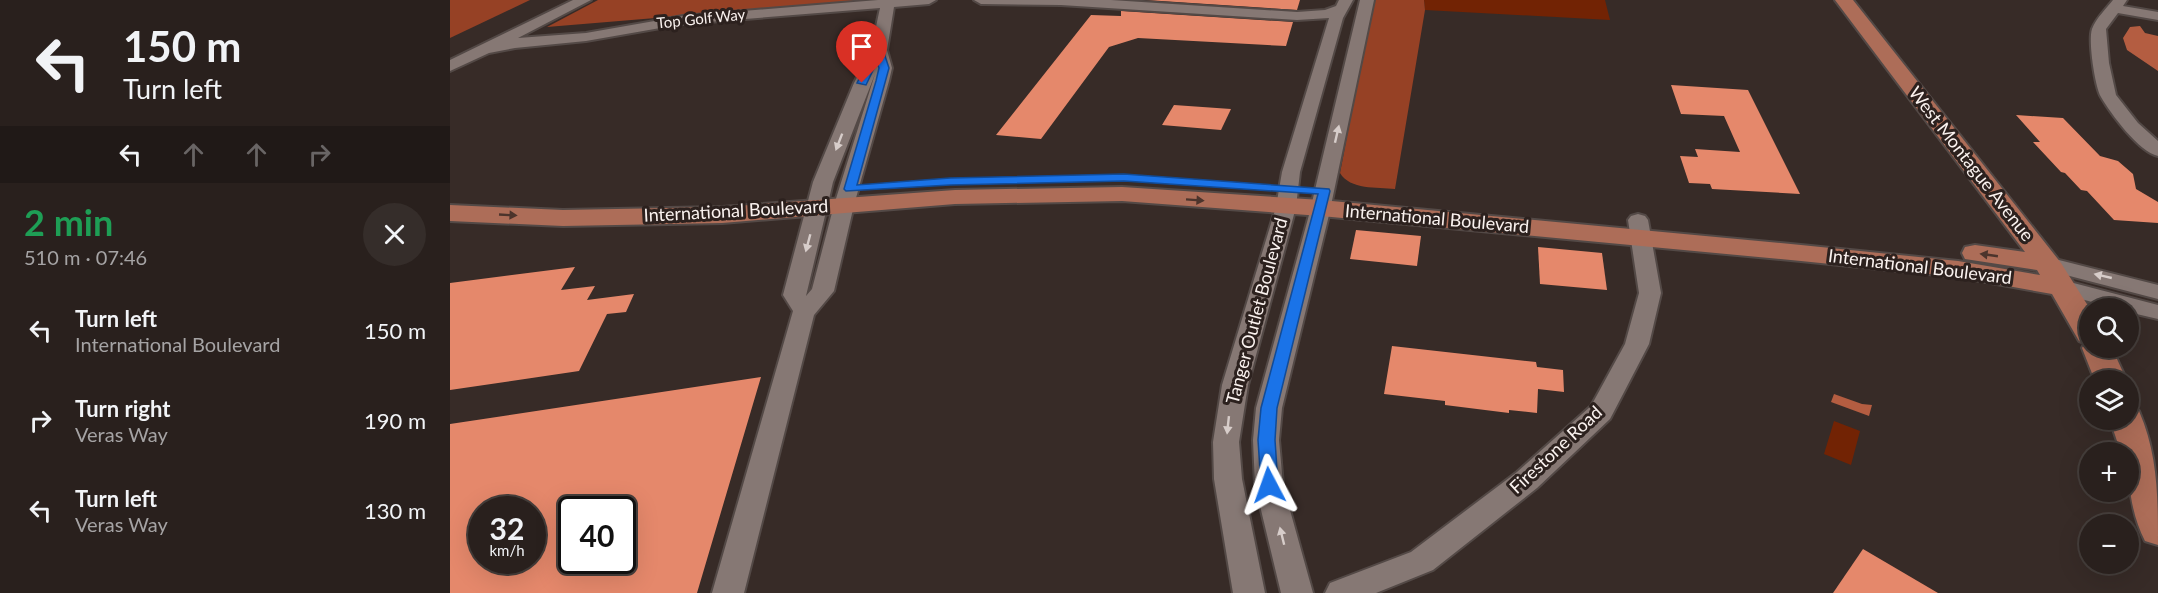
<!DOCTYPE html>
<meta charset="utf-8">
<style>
body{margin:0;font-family:Lato,sans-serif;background:#352d2a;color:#f1f3f6;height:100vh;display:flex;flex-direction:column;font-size:22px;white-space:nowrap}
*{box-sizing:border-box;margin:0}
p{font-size:20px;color:#a5a3a4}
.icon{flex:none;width:33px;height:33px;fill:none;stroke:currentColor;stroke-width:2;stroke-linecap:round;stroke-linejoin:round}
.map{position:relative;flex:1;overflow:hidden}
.drawer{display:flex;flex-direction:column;background:#29201d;width:450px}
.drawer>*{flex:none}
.guide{background:#29201d;color:#f1f3f6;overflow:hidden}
.fabs{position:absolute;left:1629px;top:298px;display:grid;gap:12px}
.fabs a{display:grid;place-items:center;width:60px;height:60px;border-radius:50%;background:#29201d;box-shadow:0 6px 24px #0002,0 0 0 2px #453e3b;font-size:30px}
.speed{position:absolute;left:18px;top:496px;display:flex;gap:12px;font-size:30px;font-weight:700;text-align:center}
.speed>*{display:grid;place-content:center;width:78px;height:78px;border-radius:50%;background:#29201d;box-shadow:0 6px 24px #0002,0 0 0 2px #453e3b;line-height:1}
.speed small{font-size:15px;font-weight:400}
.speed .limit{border:3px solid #111;border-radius:9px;background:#fff;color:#111}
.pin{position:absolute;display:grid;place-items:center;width:51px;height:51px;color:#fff;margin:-62px -26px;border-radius:50% 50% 50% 0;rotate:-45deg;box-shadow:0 0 6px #0007}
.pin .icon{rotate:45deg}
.me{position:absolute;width:66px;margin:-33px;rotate:356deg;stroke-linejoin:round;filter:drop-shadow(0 0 4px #0008)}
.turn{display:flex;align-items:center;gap:21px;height:126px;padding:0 24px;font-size:27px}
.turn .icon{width:78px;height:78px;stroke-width:2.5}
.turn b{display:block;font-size:42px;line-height:51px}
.lanes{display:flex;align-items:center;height:57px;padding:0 24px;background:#0003;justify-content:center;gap:30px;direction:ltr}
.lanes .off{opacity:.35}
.round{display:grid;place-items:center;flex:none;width:63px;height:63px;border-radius:32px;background:#352d2a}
.headline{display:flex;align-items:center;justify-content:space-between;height:102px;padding:0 24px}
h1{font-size:36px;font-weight:700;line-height:45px;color:#1e9e55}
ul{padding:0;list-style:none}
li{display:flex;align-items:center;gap:18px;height:90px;padding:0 24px}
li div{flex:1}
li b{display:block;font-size:22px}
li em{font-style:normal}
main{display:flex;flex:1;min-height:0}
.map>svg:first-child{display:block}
.green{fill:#722304}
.forest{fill:#964125}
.water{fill:#b45d41}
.building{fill:#e5886b;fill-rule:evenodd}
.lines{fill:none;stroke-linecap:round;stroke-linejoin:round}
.minor-casing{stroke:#534946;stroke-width:4}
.major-casing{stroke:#534946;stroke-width:4}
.minor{fill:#867874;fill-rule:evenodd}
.major{fill:#ad6d58;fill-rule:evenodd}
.oneway{fill:#d7cdca}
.oneway2{fill:#4c342c}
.route{fill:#1a73e8;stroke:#114b97;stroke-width:1.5}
.labels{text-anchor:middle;stroke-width:6;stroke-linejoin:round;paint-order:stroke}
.far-street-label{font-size:15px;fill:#faf2ef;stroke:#2c211e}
.street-label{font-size:18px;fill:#faf2ef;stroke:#2c211e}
</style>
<main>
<section class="drawer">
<div class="guide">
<div class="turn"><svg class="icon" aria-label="left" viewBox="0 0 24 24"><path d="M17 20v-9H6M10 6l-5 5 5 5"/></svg><div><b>150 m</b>Turn left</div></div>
<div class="lanes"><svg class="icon" aria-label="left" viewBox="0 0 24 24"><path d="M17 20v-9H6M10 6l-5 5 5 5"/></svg><svg class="icon off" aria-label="ahead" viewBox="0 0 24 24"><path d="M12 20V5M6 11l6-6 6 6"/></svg><svg class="icon off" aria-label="ahead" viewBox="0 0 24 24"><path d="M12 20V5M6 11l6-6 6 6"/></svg><svg class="icon off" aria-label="right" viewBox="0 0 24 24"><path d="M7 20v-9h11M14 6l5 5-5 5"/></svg></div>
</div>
<div class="headline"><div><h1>2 min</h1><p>510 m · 07:46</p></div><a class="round"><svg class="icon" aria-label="close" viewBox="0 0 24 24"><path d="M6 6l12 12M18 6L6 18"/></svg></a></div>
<ul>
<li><svg class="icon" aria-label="left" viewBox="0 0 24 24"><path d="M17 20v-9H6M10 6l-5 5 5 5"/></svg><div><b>Turn left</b><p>International Boulevard</p></div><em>150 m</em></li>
<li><svg class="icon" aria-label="right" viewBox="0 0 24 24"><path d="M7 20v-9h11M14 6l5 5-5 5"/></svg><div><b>Turn right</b><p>Veras Way</p></div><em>190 m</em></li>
<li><svg class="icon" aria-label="left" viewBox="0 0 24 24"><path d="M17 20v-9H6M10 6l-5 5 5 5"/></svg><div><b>Turn left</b><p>Veras Way</p></div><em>130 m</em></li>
</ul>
</section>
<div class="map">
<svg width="1708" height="593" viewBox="0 0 1708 593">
<rect width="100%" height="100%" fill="#372b27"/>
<g class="green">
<polygon points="974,0 1155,0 1160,20 975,10"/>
<polygon points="1384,421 1410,431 1401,465 1374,454"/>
</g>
<g class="forest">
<polygon points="0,0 80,0 0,38"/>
<polygon points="148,0 421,0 97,27"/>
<path d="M923,0H974L975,10L945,189C927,187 900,190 890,173Z"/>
</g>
<g class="water">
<polygon points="1690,26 1695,33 1708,36 1708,71 1677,50 1673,38 1680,27"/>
<polygon points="1384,394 1412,404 1422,405 1419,416 1381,402"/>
</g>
<g class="building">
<polygon points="696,0 850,0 847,10"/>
<polygon points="671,11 843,22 836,46 688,38 659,47 591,139 546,135 641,15 671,16"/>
<polygon points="1221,85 1298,90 1350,194 1262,189 1260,184 1239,183 1230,156 1248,157 1245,149 1290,152 1274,116 1231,114"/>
<polygon points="724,105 781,109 771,130 712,125"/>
<polygon points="1566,115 1613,118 1650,156 1668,161 1683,174 1686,189 1708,202 1708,223 1664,220 1637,191 1631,190 1615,173 1611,172 1583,142 1590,142"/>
<polygon points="906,230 971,236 967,266 900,259"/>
<polygon points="1088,247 1152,253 1157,290 1090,284"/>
<polygon points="125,267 111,290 145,286 137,300 184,294 176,312 157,314 129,371 0,390 0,283"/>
<polygon points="942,346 1086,362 1087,367 1113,370 1114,392 1088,389 1087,413 1059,410 1059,413 995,405 995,401 934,394"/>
<path d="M311,377L247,593H0V424ZM32,510H82V561H32ZM122,510H172V561H122Z"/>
<polygon points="1413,549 1488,593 1383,593"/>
</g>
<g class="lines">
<defs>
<g id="minor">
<path d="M123,0H141L68,38L136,33L233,16L428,0H486L479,4L444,7L437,50L442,68L439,81L404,205L384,291L364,315L294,593H262L343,311L333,295L363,182L404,83L421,50L430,8L233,24L136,41L65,48L39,53L0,71V60ZM425,74L384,205L362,289L356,296L383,182Z"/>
<polygon points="524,0 661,0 847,12 875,10 886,6 889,0 903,0 893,18 850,172 846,207 798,385 789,442 792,479 815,593 783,593 764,479 763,442 772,385 826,207 832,172 879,18 847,20 611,5 531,4"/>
<polygon points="910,0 924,0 879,215 832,408 829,440 833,485 863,593 831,593 805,485 803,440 806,408 859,215"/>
<path d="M1663,0H1677L1673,6L1708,12V20L1668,13L1656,29L1659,63L1666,95L1688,123L1708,141V156C1689,152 1661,114 1651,97C1645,87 1638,40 1642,29C1646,18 1657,8 1663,0Z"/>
<polygon points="1188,214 1195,216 1198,220 1211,293 1199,344 1160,419 1087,488 983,570 926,593 875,593 880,583 961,552 1067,472 1141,406 1175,344 1189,293 1178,220 1181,216"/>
<polygon points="1597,257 1708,285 1708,299 1589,268 1586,263 1589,258"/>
<polygon points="1612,280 1708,305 1708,319 1678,312 1678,309 1669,309 1604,292 1601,287 1604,282"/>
</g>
<g id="major">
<polygon points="1385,0 1403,0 1611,263 1640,309 1640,348 1662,348 1677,381 1645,381 1632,348 1635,343 1629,341 1602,294 1508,277 1351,261 871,216 672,201 505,204 272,223 113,226 0,221 0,205 113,210 272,207 505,190 672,187 871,200 1351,245 1508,261 1590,275 1587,270 1515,259 1512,253 1515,247 1525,245 1575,252"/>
<path d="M1678,408L1689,411C1708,455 1708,497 1708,545L1695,541C1681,514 1678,483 1678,453H1671L1660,420H1678Z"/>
</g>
</defs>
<use href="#minor" class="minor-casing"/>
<use href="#major" class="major-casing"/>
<use href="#minor" class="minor"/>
<use href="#major" class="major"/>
</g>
<defs><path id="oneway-solid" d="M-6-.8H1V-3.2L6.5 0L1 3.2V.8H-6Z" transform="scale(1.5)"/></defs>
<g class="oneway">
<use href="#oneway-solid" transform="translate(887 134) rotate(-77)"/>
<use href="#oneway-solid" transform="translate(389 142) rotate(111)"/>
<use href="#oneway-solid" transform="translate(358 243) rotate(105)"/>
<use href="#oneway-solid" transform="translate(1653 276) rotate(-167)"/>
<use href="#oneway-solid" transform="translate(778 425) rotate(96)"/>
<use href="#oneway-solid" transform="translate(832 536) rotate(-104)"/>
</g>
<g class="oneway2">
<use href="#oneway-solid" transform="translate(745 200) rotate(4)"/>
<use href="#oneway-solid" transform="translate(58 215) rotate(3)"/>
<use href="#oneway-solid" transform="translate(1539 255) rotate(-172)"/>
</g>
<polygon class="route" points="425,48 433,50 439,68 407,185 500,178 674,174 879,189 880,191 827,408 825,440 828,485 825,490 819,492 813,490 811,485 808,440 811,408 868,194 674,181 500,185 396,191 394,189 426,81 429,68 427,62 416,85 407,83"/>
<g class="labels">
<g class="far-street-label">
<text transform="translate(251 19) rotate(-6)" y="5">Top Golf Way</text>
</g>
<g class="street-label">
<text transform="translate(1521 164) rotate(52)" y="6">West Montague Avenue</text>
<text transform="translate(286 211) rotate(-3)" y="6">International Boulevard</text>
<text transform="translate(987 219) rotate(5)" y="6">International Boulevard</text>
<text transform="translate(1470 267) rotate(7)" y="6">International Boulevard</text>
<text transform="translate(807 311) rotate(-75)" y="6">Tanger Outlet Boulevard</text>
<text transform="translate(1106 450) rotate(-43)" y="6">Firestone Road</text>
</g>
</g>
</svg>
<div class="fabs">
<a><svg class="icon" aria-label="search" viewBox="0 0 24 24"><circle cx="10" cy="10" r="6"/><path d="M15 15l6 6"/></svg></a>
<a><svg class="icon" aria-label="layers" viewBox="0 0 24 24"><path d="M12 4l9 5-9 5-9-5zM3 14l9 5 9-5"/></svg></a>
<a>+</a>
<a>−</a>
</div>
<div class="speed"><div>32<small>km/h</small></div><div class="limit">40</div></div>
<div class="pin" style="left:412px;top:83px;background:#d93025"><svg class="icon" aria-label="arrive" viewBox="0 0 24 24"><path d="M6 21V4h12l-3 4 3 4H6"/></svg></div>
<svg class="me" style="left:819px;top:485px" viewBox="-20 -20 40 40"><path d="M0-17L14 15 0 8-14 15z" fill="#1a73e8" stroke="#fff" stroke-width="4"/></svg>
</div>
</main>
